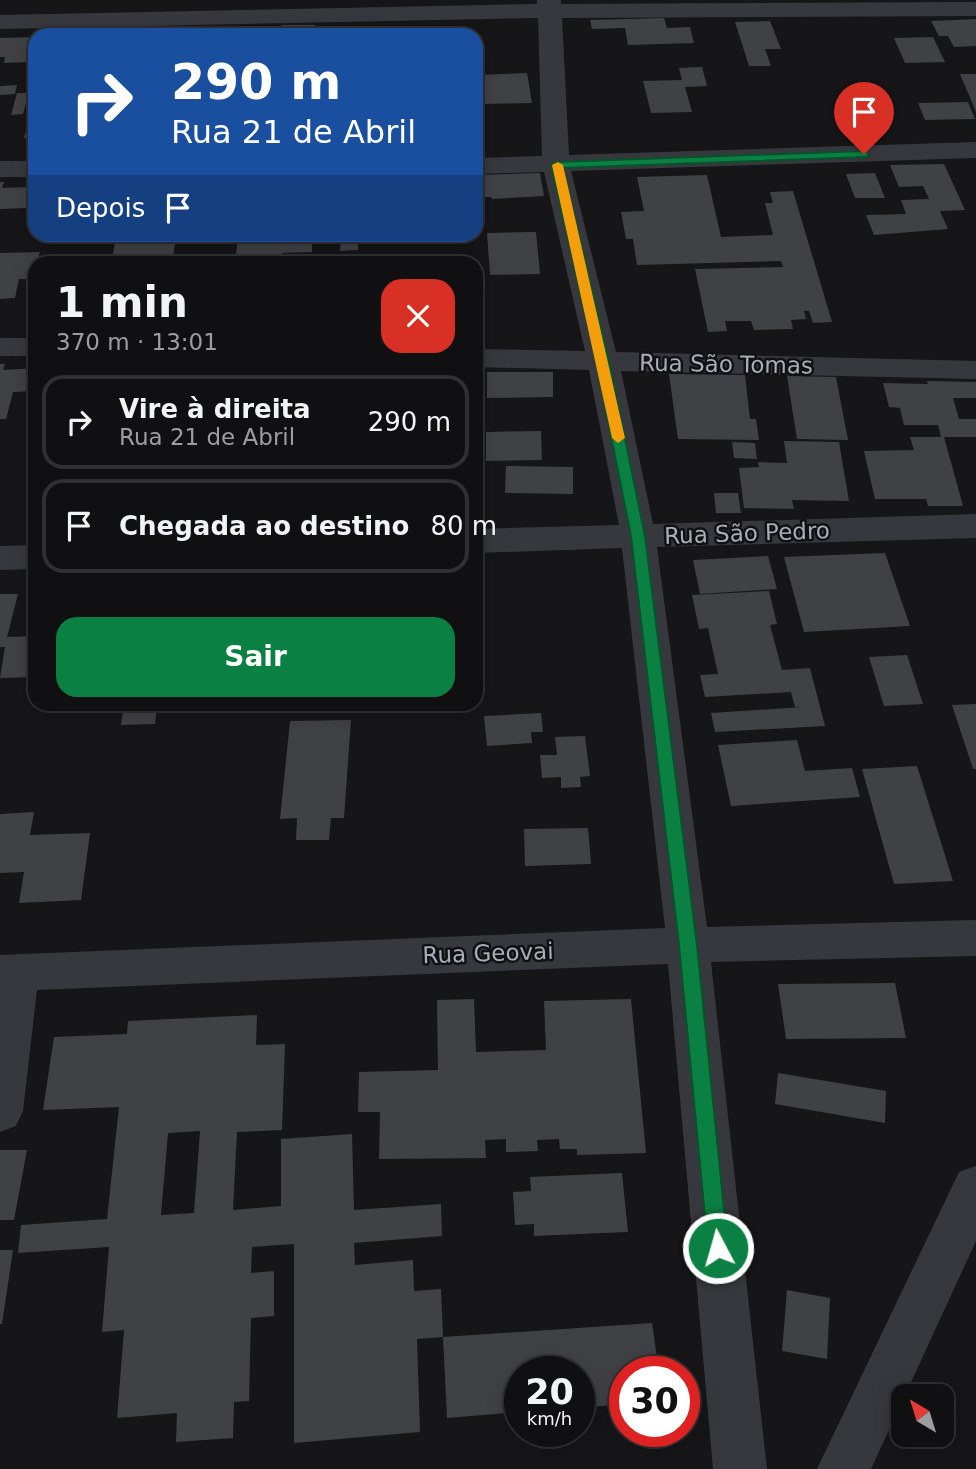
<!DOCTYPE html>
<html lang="pt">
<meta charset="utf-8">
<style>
body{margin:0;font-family:"DejaVu Sans",sans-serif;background:#19191b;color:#f1f3f6;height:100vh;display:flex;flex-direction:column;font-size:26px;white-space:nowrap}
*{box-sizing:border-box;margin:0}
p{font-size:23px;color:#9c9d9f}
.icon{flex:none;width:38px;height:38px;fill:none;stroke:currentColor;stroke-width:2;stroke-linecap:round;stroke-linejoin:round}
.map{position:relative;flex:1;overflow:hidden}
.side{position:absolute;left:28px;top:256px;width:455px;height:455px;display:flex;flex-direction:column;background:#101012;border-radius:21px;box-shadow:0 4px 18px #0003,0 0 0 2px #303032}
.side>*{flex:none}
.hud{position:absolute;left:28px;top:28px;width:455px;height:214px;border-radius:21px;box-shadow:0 4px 18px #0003,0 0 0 2px #303032;background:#1a4fa0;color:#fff;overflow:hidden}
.needle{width:46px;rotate:322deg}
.fabs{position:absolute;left:891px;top:1384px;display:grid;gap:14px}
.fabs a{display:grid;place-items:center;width:63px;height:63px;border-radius:14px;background:#101012;box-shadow:0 4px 18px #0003,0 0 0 2px #303032;font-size:35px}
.speed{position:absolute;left:504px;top:1356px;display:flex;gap:14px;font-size:35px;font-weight:700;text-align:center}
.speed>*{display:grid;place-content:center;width:91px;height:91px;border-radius:50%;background:#101012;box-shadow:0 4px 18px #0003,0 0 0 2px #303032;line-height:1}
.speed small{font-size:18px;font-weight:400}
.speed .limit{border:10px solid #d22;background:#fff;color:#111}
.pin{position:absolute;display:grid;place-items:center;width:60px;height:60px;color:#fff;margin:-72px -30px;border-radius:50% 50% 50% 0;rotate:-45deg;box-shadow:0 0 7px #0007}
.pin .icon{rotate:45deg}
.me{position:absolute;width:77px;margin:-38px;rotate:354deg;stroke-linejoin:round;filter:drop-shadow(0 0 5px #0008)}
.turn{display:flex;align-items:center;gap:24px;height:147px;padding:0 28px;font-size:32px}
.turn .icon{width:91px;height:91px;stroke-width:2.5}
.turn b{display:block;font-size:49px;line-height:60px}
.then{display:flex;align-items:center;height:66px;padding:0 28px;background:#0003;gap:14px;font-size:26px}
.round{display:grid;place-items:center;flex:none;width:74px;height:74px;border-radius:21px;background:#19191b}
.headline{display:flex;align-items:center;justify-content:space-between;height:119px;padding:0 28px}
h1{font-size:42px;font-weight:700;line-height:52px}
.cta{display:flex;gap:14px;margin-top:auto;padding:14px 28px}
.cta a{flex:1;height:80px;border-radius:21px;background:#0b8043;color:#fff;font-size:28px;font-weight:700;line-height:80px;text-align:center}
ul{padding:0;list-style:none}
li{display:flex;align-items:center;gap:21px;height:94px;margin:0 14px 10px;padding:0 14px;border:4px solid #303032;border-radius:21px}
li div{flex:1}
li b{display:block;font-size:26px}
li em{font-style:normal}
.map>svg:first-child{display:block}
.building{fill:#404145;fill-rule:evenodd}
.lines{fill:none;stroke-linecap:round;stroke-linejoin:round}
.minor{fill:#37383d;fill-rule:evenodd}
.route{fill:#0b8043;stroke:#07532c;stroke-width:2}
.slow{fill:#f59e0b}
.labels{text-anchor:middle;stroke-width:5;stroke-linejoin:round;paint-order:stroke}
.street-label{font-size:23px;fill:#a8adb8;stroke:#111113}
</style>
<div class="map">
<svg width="976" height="1469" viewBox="0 0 976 1469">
<rect width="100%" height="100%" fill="#161618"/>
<g class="building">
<polygon points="664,18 667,28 690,27 694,43 628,45 625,28 592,29 590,20"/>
<polygon points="976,19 976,46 954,47 948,36 939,36 931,21"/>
<polygon points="770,21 781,49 765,49 771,66 749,66 735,22"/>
<polygon points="282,25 315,25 314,35 281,35"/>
<polygon points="155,29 154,35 117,35 118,31"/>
<polygon points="34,37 27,62 4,63 5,57 0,57 0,38"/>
<polygon points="933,37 945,62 905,63 894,38"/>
<polygon points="702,67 707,86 685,87 692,112 651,113 643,81 682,80 679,68"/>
<polygon points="527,73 532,103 476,104 476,75"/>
<polygon points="960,74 976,74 976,112"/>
<polygon points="17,85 15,94 0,95 0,86"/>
<polygon points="17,93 29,93 23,114 11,115"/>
<polygon points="968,102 975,119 925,120 918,103"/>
<polygon points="34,103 35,138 24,138"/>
<polygon points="944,164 965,210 940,211 948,229 874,235 866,215 906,214 901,200 929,199 923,186 899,187 890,165"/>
<polygon points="540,173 544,196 492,199 491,197 481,197 481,200 476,200 476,175"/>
<polygon points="875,173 885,198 855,198 846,174"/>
<polygon points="707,175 721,237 773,235 765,203 773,203 770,192 793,191 832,322 813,323 809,311 804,311 806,319 791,320 793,329 754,330 751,321 725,321 727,331 708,332 695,269 783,267 781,261 637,265 633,239 626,239 621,212 644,211 637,177"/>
<polygon points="31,180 35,180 35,211 27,211 27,208 0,209 0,182 4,182 2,188 30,187"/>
<polygon points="536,232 540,274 490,275 487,233"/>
<polygon points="55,234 96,234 96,237 54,238"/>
<polygon points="117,234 300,234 312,236 312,252 282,253 282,256 293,256 292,262 235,262 238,238 176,239 172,262 111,262"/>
<polygon points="341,236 358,236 358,250 340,251"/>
<polygon points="40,252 37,262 35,262 34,279 19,279 15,298 0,299 0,253"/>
<polygon points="0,364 5,364 3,370 35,368 35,391 13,392 6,419 0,419"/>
<polygon points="487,372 553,372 553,397 487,398"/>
<polygon points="669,374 745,375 750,419 756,419 759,440 678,439"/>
<polygon points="787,376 836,377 848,440 797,439"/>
<polygon points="927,381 976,382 976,398 953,398 959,419 976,419 976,437 944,437 963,506 928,506 926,499 875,499 864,451 914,450 910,437 941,437 938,425 904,425 900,408 889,407 883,383 928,384"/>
<polygon points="541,431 542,460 486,461 486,432"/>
<polygon points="784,441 839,442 849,501 792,500 794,509 744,508 739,468 759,467 758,462 787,463"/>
<polygon points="732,442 755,443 757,459 734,458"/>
<polygon points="506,466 573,467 573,494 505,493"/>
<polygon points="714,493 738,493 741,513 716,513"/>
<polygon points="885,553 910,626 804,632 784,557"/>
<polygon points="768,556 777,589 700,594 693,560"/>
<polygon points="769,591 777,624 770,625 782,670 810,668 825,726 715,732 711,713 804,707 795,707 791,692 705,697 700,675 718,674 708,628 699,629 692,595"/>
<polygon points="0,594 18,594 7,637 35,636 35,677 0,678 5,647 0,647"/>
<polygon points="907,655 923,704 884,706 869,657"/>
<polygon points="124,704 157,704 155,724 121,725"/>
<polygon points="976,704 976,769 973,769 952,705"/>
<polygon points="541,713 543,732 531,732 532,743 487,746 484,716"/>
<polygon points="351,720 344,818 331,818 329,840 296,840 297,818 280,819 290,721"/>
<polygon points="585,736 590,776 580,777 581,787 561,788 561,777 542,778 540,755 557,755 555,737"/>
<polygon points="797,740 805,771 852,768 860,797 731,806 718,745"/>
<polygon points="917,766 953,881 894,884 862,769"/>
<polygon points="34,812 30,835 90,833 81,900 19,903 24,872 0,873 0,814"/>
<polygon points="588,828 591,864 525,866 524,829"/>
<polygon points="895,983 906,1038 786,1039 778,984"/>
<polygon points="474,999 476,1052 546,1050 544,1001 631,999 646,1153 577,1155 577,1149 560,1149 559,1139 537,1140 538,1151 506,1152 506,1139 485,1140 486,1158 379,1159 380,1112 358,1112 359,1072 438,1070 437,1000"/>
<path d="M257,1015L256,1045L285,1044L282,1130L237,1132L233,1210L281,1206V1139L352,1134L354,1210L441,1204L442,1236L354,1243L355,1265L413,1260L414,1291L441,1289L443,1337L417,1339L420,1432L294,1443V1244L252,1247L251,1273L274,1271V1316L251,1318L249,1401L234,1402L233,1438L176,1442L177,1413L117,1418L124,1330L102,1332L109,1247L18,1253L21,1225L107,1219L119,1107L43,1110L54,1037L127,1034L128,1021ZM200,1131L194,1213L161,1215L168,1133Z"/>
<polygon points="778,1073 886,1091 885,1123 775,1104"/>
<polygon points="0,1150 27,1150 14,1220 0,1220"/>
<polygon points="622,1173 628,1232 534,1236 534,1224 515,1225 513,1192 531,1191 530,1177"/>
<polygon points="0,1250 13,1250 2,1324 0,1324"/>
<polygon points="787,1290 830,1298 827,1359 782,1351"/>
<polygon points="652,1323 659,1372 625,1372 625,1404 579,1408 579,1372 520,1372 520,1412 447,1418 443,1337"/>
</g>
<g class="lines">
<g class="minor">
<polygon points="537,0 561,0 561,4 976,2 976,16 562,18 569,155 976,142 976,158 571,171 616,352 976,361 976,379 621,371 653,524 976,514 976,538 657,547 707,927 976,920 976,956 711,962 767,1469 713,1469 668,964 37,990 23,1111 16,1126 0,1132 0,955 665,928 622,548 476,553 476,529 619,525 589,370 476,367 476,349 585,351 544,172 476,174 476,158 542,156 538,18 0,29 0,15 537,4"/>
<rect x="0" y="161" width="35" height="16"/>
<rect x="0" y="338" width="35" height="18"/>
<polygon points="35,545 35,569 0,570 0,546"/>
<polygon points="976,1166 976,1241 871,1469 817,1469 959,1172"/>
</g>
</g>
<polygon class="route" points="864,151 868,152 868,157 563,168 609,361 645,536 697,945 728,1248 726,1255 718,1258 711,1255 708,1248 679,945 631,536 596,361 551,165 556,162"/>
<polygon class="slow" points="558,162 563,165 625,438 618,443 612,438 552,165"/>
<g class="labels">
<g class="street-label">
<text transform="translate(726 364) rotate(1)" y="8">Rua São Tomas</text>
<text transform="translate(747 533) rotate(-2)" y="8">Rua São Pedro</text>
<text transform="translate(488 953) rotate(-2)" y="8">Rua Geovai</text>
</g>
</g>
</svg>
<div class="fabs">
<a><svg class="needle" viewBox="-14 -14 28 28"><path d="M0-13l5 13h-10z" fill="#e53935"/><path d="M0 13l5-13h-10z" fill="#9c9d9f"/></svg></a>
</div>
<div class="speed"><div>20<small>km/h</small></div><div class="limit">30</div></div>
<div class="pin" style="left:864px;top:154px;background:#d93025"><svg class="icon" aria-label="arrive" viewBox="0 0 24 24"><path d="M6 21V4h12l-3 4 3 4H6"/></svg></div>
<svg class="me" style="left:718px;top:1248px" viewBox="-20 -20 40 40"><circle r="17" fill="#0b8043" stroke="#fff" stroke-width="3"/><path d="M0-11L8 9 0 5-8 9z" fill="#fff"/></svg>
<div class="hud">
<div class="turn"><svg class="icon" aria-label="right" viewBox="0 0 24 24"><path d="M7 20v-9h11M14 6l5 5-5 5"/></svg><div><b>290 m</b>Rua 21 de Abril</div></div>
<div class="then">Depois<svg class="icon" aria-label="arrive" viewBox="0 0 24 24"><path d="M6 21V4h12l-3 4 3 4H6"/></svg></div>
</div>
<section class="side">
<div class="headline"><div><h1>1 min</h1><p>370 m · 13:01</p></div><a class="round" style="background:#d93025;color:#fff"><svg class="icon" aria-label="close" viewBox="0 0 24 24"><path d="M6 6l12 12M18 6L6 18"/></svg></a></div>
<ul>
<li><svg class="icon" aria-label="right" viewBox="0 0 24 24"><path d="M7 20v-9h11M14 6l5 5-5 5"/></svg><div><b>Vire à direita</b><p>Rua 21 de Abril</p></div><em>290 m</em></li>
<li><svg class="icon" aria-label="arrive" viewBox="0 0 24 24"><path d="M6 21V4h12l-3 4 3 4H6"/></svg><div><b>Chegada ao destino</b></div><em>80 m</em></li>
</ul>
<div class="cta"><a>Sair</a></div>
</section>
</div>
